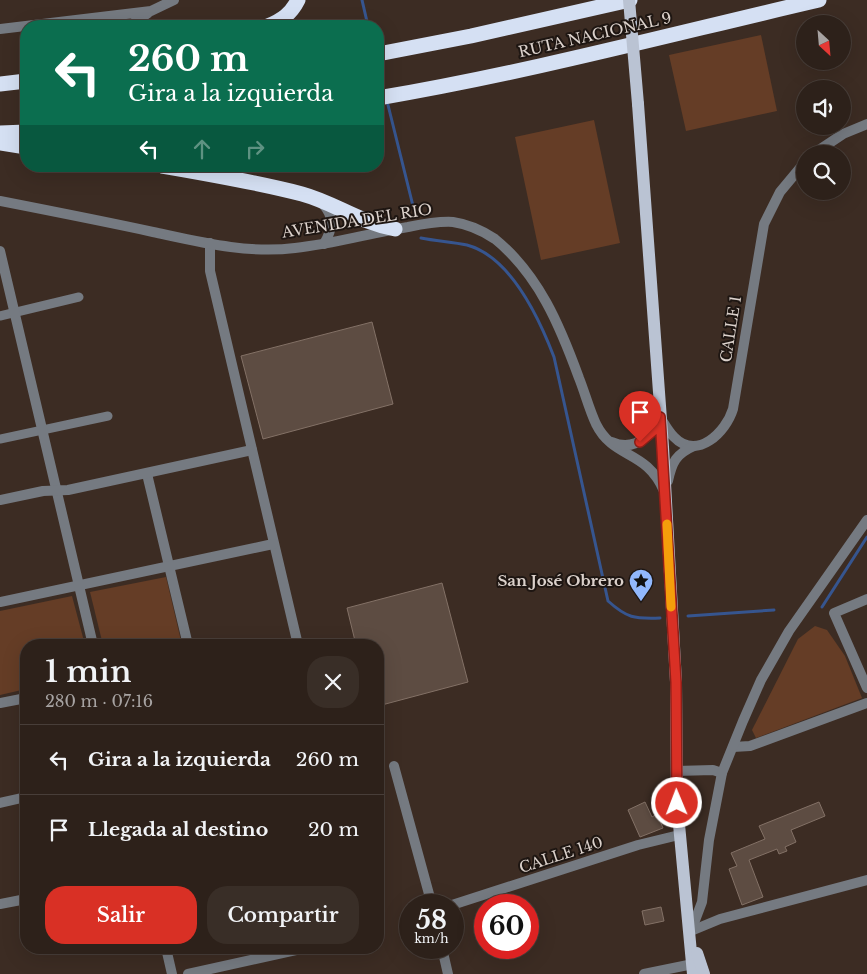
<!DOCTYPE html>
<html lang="es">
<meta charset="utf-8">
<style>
body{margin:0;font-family:"Libre Baskerville",serif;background:#392e27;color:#f1f3f6;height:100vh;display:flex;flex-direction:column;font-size:19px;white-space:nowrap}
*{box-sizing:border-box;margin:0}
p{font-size:16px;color:#a7a3a2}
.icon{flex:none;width:28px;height:28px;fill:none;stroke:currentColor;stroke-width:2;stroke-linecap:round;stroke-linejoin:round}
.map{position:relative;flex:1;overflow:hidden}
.details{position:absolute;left:20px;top:639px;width:364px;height:315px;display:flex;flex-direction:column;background:#2d211a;border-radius:20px;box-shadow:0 5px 20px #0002,0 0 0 1px #483e39}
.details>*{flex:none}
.top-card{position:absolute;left:20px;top:20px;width:364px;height:152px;border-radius:20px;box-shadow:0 5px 20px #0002,0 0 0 1px #483e39;background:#0b6e4f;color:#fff;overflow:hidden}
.needle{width:32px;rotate:154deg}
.fabs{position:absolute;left:796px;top:15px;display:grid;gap:10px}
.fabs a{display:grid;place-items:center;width:55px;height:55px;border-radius:50%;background:#2d211a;box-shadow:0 5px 20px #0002,0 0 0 1px #483e39;font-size:25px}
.speed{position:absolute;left:399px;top:894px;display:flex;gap:10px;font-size:25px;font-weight:700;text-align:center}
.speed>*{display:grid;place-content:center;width:65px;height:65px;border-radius:50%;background:#2d211a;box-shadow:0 5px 20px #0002,0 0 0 1px #483e39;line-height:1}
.speed small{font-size:12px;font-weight:400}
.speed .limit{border:8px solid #d22;background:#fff;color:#111}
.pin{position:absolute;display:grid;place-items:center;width:42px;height:42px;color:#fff;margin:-51px -21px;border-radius:50% 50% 50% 0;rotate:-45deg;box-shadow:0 0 5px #0007}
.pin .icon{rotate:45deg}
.me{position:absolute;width:55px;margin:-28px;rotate:359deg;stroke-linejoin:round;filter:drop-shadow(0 0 4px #0008)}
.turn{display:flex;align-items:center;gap:18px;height:105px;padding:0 25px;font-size:22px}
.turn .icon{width:65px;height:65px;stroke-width:2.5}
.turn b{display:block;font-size:35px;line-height:42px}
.lanes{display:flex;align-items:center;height:48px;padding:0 25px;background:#0003;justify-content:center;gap:25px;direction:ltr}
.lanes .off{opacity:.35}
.round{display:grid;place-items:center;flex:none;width:52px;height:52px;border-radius:20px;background:#392e27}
.summary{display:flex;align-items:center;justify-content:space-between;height:85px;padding:0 25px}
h1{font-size:30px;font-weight:600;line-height:38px}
.button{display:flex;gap:10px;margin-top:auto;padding:10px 25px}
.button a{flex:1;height:58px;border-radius:20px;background:#d93025;color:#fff;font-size:20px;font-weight:600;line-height:58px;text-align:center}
.button a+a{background:#392e27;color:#f1f3f6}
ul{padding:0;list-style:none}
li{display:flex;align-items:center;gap:15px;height:70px;padding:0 25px;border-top:1px solid #483e39}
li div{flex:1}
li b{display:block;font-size:19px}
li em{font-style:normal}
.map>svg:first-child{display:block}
.green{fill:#653d26}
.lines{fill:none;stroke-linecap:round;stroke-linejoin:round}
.stream{stroke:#36558f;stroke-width:3}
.building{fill:#5d4c42;stroke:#837166}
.pedestrian{stroke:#757a81;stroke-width:9}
.minor{stroke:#757a81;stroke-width:10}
.tertiary{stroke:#757a81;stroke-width:10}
.primary{stroke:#bac3d3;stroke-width:12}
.motorway{stroke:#d5e0f3;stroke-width:15}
.primary-bridge{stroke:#bac3d3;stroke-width:12}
.route-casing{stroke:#8d1f18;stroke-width:12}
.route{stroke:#d93025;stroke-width:9}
.slow{stroke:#f59e0b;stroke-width:9}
.labels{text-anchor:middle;stroke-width:4;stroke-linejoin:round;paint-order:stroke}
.street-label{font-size:15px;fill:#dbd1cb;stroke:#1e1612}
.poi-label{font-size:15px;font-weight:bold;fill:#dbd1cb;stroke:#1e1612;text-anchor:end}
</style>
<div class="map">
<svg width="867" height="974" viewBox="0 0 867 974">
<rect width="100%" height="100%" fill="#3c2c23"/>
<g class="green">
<polygon points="761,35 777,111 686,131 669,55"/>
<polygon points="594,120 620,243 541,260 515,137"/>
<polygon points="166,577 182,645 103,645 90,592"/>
<polygon points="72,596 85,645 26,645 26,689 0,695 0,611"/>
<polygon points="815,626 827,630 845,656 862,698 756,738 752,730 798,639"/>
</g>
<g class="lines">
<g class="stream">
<polyline points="362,0 368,26"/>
<polyline points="378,66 382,81"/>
<polyline points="388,105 415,214"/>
<path d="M421,238C436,241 452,242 467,245C511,257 539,318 554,357L608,601C627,618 634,619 660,618"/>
<polyline points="822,607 867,537"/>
<polyline points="688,616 774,610"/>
</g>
</g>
<g class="building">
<polygon points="372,322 393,404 263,439 241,356"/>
<polygon points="442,583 468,682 378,706 378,645 356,645 347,608"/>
<polygon points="645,802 652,817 657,814 663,828 640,837 628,810"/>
<polygon points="819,802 825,816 791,830 796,842 785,847 787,851 779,854 777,849 749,860 763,897 742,905 729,869 737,866 731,853 765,839 759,826"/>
<polygon points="661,907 664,921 645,925 642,911"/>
</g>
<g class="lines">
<g class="pedestrian">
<polyline points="0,316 79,297"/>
<polyline points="0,439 108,416"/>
</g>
<g class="minor">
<polyline points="129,26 148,13"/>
<polyline points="0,29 151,11 174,0"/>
<path d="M322,203C335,217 333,228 324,244"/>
<polyline points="210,243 210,271 298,645"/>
<polyline points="0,251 93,645"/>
<polyline points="147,474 188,645"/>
<polyline points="0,500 43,491 68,490 252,450"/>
<polyline points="867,599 834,613 867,688"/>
<polyline points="0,602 273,544"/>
<polyline points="282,645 297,642"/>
<polyline points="0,703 26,698"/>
<polyline points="733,747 750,746 867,703"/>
<polyline points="394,766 432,905"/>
<polyline points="676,771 713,770 722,773"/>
<polyline points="0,803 26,797"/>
<polyline points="0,904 26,899"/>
<polyline points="452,905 638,845 679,835"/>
<polyline points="691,931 702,902 709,840 722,773 743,721 761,680 789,631 867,520"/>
<polyline points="691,931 720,919 867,880"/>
<polyline points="166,948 172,974"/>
<polyline points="442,948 448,974"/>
<polyline points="188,974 305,948"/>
<polyline points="644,974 693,964 700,964"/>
</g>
<g class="tertiary">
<polyline points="813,154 843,134 867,124"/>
<path d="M0,201C51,211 102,221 153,232C200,242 247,254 295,248C334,244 370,233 408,227C423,224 438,221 453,222C467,224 483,231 495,239C539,275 560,326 579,378C585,393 589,409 596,424C614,460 646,449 664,491"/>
<path d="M612,442C635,452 650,436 660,417C664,423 668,431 674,437C697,461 726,432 733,409L764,224L780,192L805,162"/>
<path d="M668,481C672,462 676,454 694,446"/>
</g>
<g class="primary">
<polyline points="638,104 663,447 676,682 677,803 693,974"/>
<polyline points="697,953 704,974"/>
</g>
<g class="motorway">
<path d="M268,26C282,20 291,14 298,0"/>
<polyline points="378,54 471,36 630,0"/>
<polyline points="0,84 26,81"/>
<path d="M378,98C526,73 672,34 819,0"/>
<polyline points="0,133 26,132"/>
<polyline points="0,143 26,147"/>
<path d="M162,166C209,174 256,182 302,194C335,203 358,222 395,229"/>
</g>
<polyline class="primary-bridge" points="629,0 638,104"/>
</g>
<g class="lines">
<defs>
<polyline id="route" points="640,442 653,431 660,417 676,682 677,803"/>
</defs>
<use href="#route" class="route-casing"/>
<use href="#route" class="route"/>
<polyline class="slow" points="667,524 671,607"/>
</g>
<defs>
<symbol id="sight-pin" viewBox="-11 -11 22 30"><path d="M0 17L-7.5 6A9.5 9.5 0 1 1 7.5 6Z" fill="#91b8fd" stroke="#1e1612"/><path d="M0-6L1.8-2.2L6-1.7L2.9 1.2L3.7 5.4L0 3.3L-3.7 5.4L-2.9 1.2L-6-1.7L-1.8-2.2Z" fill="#111"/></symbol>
</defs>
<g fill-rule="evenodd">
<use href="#sight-pin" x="627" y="567" width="28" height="38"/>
</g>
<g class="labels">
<g class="street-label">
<text transform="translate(595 35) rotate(-13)" y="5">RUTA NACIONAL 9</text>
<text transform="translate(357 221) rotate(-9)" y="5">AVENIDA DEL RIO</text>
<text transform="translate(731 329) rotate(-81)" y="5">CALLE 1</text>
<text transform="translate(561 855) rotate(-18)" y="5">CALLE 140</text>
</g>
<g class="poi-label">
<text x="624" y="586">San José Obrero</text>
</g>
</g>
</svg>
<div class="fabs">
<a><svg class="needle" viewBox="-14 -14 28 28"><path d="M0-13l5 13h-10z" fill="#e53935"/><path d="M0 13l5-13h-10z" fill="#a7a3a2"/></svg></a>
<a><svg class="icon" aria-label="sound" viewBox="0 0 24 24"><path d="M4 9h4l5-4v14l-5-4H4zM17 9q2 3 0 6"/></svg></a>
<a><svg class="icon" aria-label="search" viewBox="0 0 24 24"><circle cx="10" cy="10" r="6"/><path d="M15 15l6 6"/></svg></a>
</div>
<div class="speed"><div>58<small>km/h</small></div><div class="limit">60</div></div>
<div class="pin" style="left:640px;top:442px;background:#d93025"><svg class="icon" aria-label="arrive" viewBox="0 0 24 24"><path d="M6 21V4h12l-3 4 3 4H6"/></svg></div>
<svg class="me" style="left:677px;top:803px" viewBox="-20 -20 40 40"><circle r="17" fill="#d93025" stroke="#fff" stroke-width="3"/><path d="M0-11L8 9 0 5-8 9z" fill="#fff"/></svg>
<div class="top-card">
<div class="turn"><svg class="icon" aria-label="left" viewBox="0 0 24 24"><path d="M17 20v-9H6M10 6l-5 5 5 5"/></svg><div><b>260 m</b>Gira a la izquierda</div></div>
<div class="lanes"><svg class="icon" aria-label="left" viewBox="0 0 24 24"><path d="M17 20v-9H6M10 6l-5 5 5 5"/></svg><svg class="icon off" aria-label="ahead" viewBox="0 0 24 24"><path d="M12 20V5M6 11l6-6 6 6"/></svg><svg class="icon off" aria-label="right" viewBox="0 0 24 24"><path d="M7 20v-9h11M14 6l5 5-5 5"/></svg></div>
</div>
<section class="details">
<div class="summary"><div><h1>1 min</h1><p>280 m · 07:16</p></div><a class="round"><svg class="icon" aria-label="close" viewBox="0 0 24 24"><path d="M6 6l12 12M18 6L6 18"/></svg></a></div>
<ul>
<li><svg class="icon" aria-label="left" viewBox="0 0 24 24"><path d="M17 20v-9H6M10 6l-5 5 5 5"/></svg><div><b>Gira a la izquierda</b></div><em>260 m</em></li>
<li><svg class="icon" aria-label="arrive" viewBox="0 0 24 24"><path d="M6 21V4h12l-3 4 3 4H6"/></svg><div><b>Llegada al destino</b></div><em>20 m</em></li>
</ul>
<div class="button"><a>Salir</a><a>Compartir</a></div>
</section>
</div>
